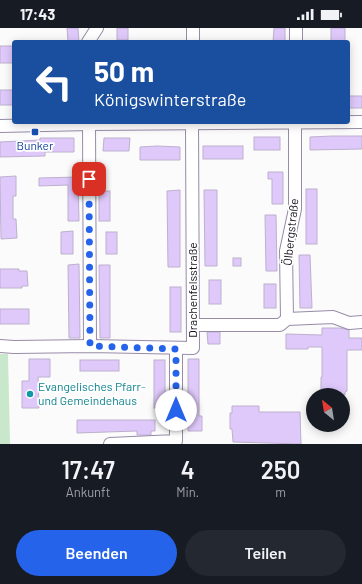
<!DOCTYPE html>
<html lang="de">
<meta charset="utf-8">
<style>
body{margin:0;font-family:Barlow,sans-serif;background:#242831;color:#f1f3f6;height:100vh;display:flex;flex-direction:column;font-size:15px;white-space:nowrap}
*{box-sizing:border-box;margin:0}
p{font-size:13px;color:#9ea1a6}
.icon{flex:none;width:22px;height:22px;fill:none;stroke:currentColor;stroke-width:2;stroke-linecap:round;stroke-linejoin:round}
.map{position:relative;height:416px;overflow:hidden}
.drawer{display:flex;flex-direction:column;background:#171b24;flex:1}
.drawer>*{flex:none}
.hud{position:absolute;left:12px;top:12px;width:338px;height:84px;border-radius:4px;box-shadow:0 2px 10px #0003;background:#1a4fa0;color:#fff;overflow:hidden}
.needle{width:26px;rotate:330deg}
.fabs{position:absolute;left:306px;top:360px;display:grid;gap:8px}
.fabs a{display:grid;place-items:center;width:44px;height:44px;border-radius:50%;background:#171b24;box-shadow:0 2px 10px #0003;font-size:20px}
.pin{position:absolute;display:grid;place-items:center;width:34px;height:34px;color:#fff;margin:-17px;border-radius:8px;box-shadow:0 2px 6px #0006}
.me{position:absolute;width:44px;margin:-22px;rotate:0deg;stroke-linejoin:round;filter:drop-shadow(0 0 3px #0008)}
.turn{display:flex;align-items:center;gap:14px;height:84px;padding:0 16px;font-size:18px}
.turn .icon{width:52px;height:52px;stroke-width:2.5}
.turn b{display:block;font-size:28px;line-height:34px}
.eta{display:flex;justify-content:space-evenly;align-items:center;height:68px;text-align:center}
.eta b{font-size:24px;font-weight:600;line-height:28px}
.cta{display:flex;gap:8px;margin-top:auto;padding:8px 16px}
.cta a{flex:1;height:46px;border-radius:24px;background:#2563eb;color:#fff;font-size:16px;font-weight:600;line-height:46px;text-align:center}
.cta a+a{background:#242831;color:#f1f3f6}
.status{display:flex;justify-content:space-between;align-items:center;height:28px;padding:0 20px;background:#171b24;direction:ltr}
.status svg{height:11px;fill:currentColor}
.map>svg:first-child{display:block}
.green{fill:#c9e7ca}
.building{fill:#dfc9fb;stroke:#bdb0cd}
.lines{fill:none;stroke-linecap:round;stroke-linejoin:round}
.minor-casing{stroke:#978ba7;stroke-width:14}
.minor{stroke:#fff;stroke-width:12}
.route{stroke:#2563eb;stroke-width:7;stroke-dasharray:0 12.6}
.transit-dot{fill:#1a4fb4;stroke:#fff;stroke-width:1.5}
.culture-dot{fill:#0f9aa8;stroke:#fff;stroke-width:1.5}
.labels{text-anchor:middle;stroke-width:3.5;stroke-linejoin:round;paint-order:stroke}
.transit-label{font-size:12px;fill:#164399;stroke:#fff}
.street-label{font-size:12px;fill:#16121c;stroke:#fff}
.culture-label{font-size:12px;fill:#0d838f;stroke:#fff;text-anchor:start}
</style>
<div class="status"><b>17:43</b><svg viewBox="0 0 49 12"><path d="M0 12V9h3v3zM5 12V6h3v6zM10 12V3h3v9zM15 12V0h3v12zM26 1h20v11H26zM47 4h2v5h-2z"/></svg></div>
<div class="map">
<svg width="362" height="416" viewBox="0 0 362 416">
<rect width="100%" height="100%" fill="#fbfbfb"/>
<polygon class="green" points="0,326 8,326 10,416 0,416"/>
<g class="building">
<polygon points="67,0 78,0 79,14 68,14"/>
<rect x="117" y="0" width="11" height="12"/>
<polygon points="274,0 285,0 285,14 273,14"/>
<rect x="331" y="0" width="14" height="13"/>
<rect x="0" y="18" width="14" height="17"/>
<rect x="0" y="62" width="14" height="15"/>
<rect x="348" y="68" width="14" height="12"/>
<polygon points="332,108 362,108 362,121 310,122 310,109"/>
<rect x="254" y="109" width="26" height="13"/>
<polygon points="40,110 74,110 74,124 45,124 45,128 0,129 0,114 40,112"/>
<polygon points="104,110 130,110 129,123 103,123"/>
<polygon points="157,118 180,119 180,132 140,132 140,119"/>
<rect x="203" y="118" width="40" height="13"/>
<polygon points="268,144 283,144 283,176 272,176 272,151 268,151"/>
<polygon points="16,148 16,168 13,168 13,191 16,191 17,210 1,211 0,149"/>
<polygon points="78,149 79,193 68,193 68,157 39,158 39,150"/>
<rect x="306" y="161" width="11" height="55"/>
<polygon points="180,162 180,239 168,239 167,163"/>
<polygon points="204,162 217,162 217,238 205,238"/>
<rect x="99" y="163" width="11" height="30"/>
<polygon points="265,187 276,187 277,243 266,243"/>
<polygon points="73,203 73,226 61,226 61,204"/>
<rect x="106" y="204" width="11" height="22"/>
<polygon points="299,227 310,227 312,280 300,280"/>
<rect x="233" y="230" width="8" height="8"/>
<polygon points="79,236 80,310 69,310 68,237"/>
<polygon points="99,237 110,237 110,310 100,310"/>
<polygon points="0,241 19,241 19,243 27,243 28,258 22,258 22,260 0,260"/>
<rect x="209" y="252" width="12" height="24"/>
<rect x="264" y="256" width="12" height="24"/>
<rect x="170" y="259" width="11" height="45"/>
<rect x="0" y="281" width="29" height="15"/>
<polygon points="322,300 340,300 349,302 349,310 362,310 362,322 347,322 347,363 345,364 345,367 322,367 322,364 321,363 321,349 322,349 322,319 308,319 308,321 286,321 286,306 322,307"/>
<polygon points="207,304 220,304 220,316 208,316"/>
<polygon points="29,331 50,331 50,349 38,349 39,380 22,380 22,353 29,353"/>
<polygon points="188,331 199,331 199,388 202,388 202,403 188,403"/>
<rect x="80" y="332" width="39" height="11"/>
<rect x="154" y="332" width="11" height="48"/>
<polygon points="232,378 259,378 259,384 300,384 301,416 233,414 232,401 230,401 230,385 232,385"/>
<polygon points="77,392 155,392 155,403 151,403 151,407 137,407 137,403 77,405"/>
</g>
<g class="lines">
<defs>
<g id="minor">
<polyline points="193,0 193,14"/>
<polyline points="88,14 97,0"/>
<polyline points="296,14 296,0"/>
<polyline points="89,94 90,318"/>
<polyline points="0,98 89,96 362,94"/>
<polyline points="287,291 286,223 295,181 295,94"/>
<polyline points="193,297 280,297 287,291 333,289 349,295 362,294"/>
<polyline points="0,318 14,319 90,318 193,320 192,94"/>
<polyline points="110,416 176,413 176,321"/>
</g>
</defs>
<use href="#minor" class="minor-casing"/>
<use href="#minor" class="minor"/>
</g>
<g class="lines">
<polyline class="route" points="89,151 90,318 176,321 176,382"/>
</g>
<rect class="transit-dot" x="31" y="100" width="8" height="8" rx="2"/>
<circle class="culture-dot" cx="30" cy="366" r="4"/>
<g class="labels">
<g class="transit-label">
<text x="35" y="122">Bunker</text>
</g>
<g class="street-label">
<text transform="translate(291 204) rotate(-84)" y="4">Ölbergstraße</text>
<text transform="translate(193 262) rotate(-90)" y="4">Drachenfelsstraße</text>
</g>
<g class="culture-label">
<text x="38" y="363">Evangelisches Pfarr-<tspan x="38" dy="14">und Gemeindehaus</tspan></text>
</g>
</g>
</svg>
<div class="fabs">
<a><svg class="needle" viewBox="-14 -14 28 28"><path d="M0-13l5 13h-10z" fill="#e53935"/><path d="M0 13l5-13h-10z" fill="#9ea1a6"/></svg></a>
</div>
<div class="pin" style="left:89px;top:151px;background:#d93025"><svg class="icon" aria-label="arrive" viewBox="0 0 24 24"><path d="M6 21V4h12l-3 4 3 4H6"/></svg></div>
<svg class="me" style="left:176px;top:382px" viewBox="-20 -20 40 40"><circle r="19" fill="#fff"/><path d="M0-13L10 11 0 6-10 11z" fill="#2563eb"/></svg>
<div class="hud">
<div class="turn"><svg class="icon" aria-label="left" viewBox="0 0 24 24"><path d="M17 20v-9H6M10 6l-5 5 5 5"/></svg><div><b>50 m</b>Königswinterstraße</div></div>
</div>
</div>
<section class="drawer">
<div class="eta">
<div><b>17:47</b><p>Ankunft</p></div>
<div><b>4</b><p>Min.</p></div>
<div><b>250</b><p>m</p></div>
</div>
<div class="cta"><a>Beenden</a><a>Teilen</a></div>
</section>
